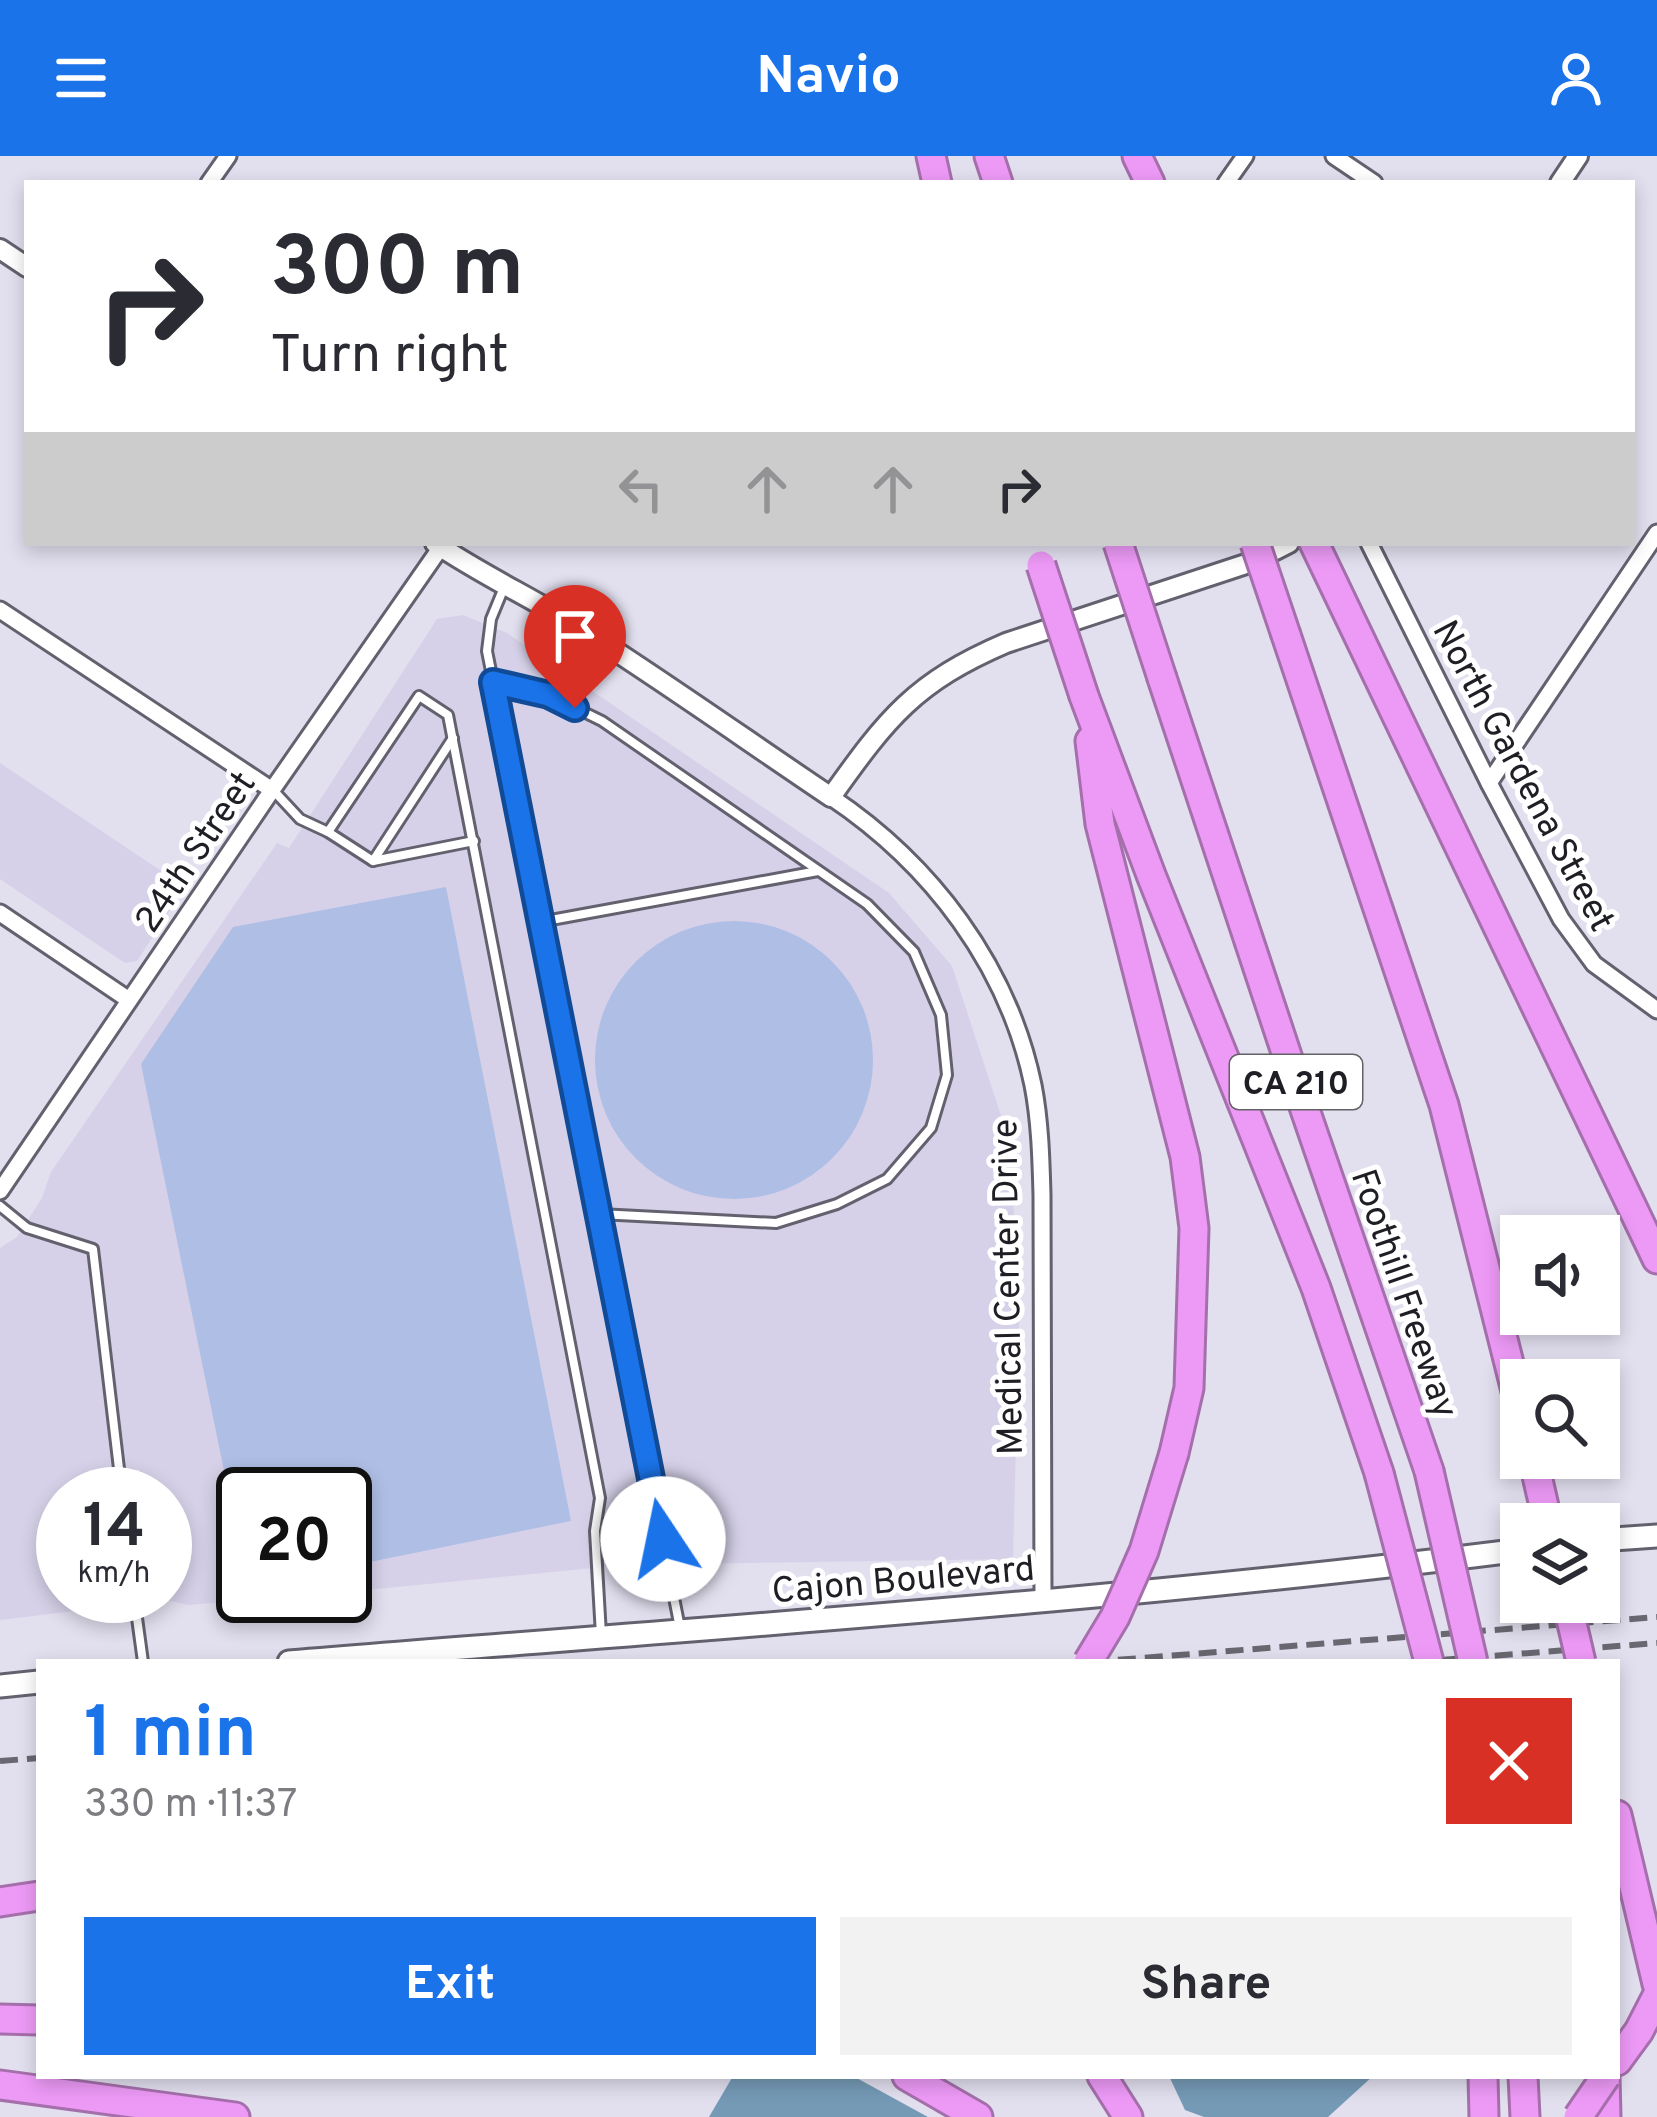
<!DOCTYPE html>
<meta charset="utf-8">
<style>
body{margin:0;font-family:Overpass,sans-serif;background:#f2f2f3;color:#2b2b33;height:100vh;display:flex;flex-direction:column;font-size:45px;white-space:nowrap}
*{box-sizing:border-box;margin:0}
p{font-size:39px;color:#7c7c81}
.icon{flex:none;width:66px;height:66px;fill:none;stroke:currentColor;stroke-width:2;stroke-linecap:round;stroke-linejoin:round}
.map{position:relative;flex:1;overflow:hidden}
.panel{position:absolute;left:36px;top:1503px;width:1584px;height:420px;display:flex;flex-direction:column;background:#fff;border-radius:0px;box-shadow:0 6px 18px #0003}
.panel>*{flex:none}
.banner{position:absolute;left:24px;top:24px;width:1611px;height:366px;border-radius:0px;box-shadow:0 6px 18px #0003;background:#fff;color:#2b2b33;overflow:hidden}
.controls{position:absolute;left:1500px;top:1059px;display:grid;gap:24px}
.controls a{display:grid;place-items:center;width:120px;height:120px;border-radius:0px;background:#fff;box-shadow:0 6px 18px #0003;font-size:60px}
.speed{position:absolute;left:36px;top:1311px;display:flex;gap:24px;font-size:60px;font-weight:700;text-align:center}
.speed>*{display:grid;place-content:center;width:156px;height:156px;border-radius:50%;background:#fff;box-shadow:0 6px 18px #0003;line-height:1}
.speed small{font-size:30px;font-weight:400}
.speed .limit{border:6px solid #111;border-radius:18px;background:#fff;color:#111}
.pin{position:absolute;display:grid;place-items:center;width:102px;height:102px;color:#fff;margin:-123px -51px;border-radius:50% 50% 50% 0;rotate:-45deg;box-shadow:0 0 12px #0007}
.pin .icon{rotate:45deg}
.me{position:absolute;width:132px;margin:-66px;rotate:349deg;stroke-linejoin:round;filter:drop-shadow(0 0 9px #0008)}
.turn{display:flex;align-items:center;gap:42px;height:252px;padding:0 48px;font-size:54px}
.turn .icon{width:156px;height:156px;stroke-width:2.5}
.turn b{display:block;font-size:84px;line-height:102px}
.lanes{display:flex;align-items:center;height:114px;padding:0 48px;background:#0003;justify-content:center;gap:60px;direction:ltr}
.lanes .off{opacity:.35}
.round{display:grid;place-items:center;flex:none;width:126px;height:126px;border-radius:0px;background:#f2f2f3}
.headline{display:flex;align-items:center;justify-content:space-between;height:204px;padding:0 48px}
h1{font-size:72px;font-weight:700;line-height:90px;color:#1a73e8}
.primary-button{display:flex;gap:24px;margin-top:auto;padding:24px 48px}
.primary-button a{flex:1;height:138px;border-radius:0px;background:#1a73e8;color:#fff;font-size:48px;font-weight:700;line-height:138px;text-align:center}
.primary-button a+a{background:#f2f2f3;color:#2b2b33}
header{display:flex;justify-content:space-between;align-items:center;height:156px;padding:0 48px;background:#1a73e8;color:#fff;font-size:54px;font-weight:700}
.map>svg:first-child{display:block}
.built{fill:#d6d1e8;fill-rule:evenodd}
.water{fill:#759ab6}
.building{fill:#aebee5}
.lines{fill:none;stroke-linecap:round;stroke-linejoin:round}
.service-casing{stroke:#64616f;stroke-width:14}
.minor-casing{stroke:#64616f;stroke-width:21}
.tertiary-casing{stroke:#64616f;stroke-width:24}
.secondary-casing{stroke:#64616f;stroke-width:27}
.motorway-casing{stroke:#a56fac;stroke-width:33}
.service{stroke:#fff;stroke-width:8}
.minor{stroke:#fff;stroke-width:15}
.tertiary{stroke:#fff;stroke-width:18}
.secondary{stroke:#fff;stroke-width:21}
.motorway{stroke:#ed9af6;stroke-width:27}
.rail{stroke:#696871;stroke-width:6;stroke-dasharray:18 9;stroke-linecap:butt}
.motorway-bridge-casing{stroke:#a56fac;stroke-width:33;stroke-linecap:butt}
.motorway-bridge{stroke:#ed9af6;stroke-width:27}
.route-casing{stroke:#114b97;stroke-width:30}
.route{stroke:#1a73e8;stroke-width:21}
.labels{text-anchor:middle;stroke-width:10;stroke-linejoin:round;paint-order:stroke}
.shield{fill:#fff;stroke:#626266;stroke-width:3}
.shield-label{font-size:33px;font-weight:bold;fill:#1f1e24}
.street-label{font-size:36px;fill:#1f1e24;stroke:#fff}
</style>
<header><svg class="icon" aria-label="menu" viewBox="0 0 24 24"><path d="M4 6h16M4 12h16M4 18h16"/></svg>Navio<svg class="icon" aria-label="person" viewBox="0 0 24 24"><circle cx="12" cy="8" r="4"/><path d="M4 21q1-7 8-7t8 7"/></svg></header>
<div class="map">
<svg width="1657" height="1961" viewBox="0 0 1657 1961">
<rect width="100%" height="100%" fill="#e2dfef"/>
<g class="built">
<path d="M463,459L507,477L889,737L952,810L1007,978L1020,1128L1013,1403L624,1409L345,1436V1338H243V1440H294L188,1449L157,1442L116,1450L0,1464V1092L17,1081L42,1042L51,1016L277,687L289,692L437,463ZM63,1338H165V1440H63Z"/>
<polygon points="0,607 185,731 137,805 125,807 0,723"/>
</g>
<g class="water">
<polygon points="733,1920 853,1920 928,1961 709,1961"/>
<polygon points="1169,1920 1373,1920 1328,1961 1204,1961 1185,1954"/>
</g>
<g class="building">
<polygon points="446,731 571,1365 345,1411 345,1338 243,1338 241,1398 141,908 233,771"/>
<circle cx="734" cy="904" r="139"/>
</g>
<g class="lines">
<defs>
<g id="service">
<polyline points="505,429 491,463 487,495 680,1472"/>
<polyline points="493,526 549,539 602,565 867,748 914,796 941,859 947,919 931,972 887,1023 837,1048 776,1067 599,1058"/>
<polyline points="274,635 300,663 328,676 419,540 448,559 600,1342 595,1375 601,1479"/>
<polyline points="328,676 373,705 474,685"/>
<polyline points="373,705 453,582"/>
<polyline points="540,766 818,715"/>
<polyline points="0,1050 27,1072 93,1093 122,1338"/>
<polyline points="134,1440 143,1506"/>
</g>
<g id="minor">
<polyline points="1334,0 1374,27"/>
<polyline points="209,27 228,0"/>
<polyline points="1226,27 1245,0"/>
<polyline points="1369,387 1489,627 1561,763 1594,808 1657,854"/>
<polyline points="0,454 272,634"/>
<polyline points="1489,627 1657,377"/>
<path d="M831,641C931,708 1008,809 1033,929C1040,965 1041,1002 1042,1039L1043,1444"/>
<polyline points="0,757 129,844"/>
<polyline points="0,1035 272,634 441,391"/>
</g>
<g id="tertiary">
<polyline points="1560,27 1578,0"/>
<polyline points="0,93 27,111"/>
<path d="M435,387C483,420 537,444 586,476C669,529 749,586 831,641C887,562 915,526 1006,487L1252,406L1289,387"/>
</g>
<g id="secondary">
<polyline points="1599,1384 1657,1380"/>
<path d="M289,1506C700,1472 1112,1446 1521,1394"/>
<polyline points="0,1530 39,1526"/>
</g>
<g id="motorway">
<polyline points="931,0 937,27"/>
<polyline points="989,0 998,27"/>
<polyline points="1137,0 1150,27"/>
<polyline points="1314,387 1657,1103"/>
<polyline points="1286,479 1444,949 1521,1255"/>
<polyline points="1162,522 1300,939 1429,1315"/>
<polyline points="1084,540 1151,719 1316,1132 1379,1317"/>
<polyline points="1090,585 1100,668 1185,1001 1194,1072 1189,1232 1174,1297"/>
<polyline points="1533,1302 1548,1368"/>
<polyline points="1617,1659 1657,1828"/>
<polyline points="0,1746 39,1740"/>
<polyline points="0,1863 39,1864"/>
<polyline points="1617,1905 1639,1875 1657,1840"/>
<polyline points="907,1920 978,1961"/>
<polyline points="1102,1920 1128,1961"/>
<polyline points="1483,1920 1484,1961"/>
<polyline points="1523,1920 1525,1961"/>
<polyline points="1605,1920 1606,1961"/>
<polyline points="0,1929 235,1961"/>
</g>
</defs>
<use href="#service" class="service-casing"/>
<use href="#minor" class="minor-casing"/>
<use href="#tertiary" class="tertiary-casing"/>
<use href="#secondary" class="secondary-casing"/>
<use href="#motorway" class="motorway-casing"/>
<use href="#service" class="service"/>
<use href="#minor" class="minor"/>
<use href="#tertiary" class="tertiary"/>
<use href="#secondary" class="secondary"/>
<use href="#motorway" class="motorway"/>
<g class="rail">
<polyline points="1091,1506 1657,1461"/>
<polyline points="1414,1506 1657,1487"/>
<polyline points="0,1605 39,1602"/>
</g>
<defs>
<g id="motorway-bridge">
<polyline points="1118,387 1162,522"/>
<polyline points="1255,387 1286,479"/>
<polyline points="1041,409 1084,540"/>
<polyline points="1429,1315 1473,1506"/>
<polyline points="1379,1317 1429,1506"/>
<polyline points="1567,1446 1581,1506"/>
<polyline points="1088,1506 1115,1461 1144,1395 1174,1297"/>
<polyline points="1578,1961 1606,1920"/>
</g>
</defs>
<use href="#motorway-bridge" class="motorway-bridge-casing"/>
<use href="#motorway-bridge" class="motorway-bridge"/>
</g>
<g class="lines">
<defs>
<polyline id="route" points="575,552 549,539 493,526 663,1383"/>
</defs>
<use href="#route" class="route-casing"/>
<use href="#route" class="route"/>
</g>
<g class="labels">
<rect class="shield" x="1230" y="899" width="132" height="54" rx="9"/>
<g class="shield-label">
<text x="1296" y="938">CA 210</text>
</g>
<g class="street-label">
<text transform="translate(1525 619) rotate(62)" y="13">North Gardena Street</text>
<text transform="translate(194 695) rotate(-56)" y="13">24th Street</text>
<text transform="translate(1006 1131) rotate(-91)" y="13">Medical Center Drive</text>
<text transform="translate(1406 1137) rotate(71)" y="13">Foothill Freeway</text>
<text transform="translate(903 1422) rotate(-5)" y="13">Cajon Boulevard</text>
</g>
</g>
</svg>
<div class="controls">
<a><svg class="icon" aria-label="sound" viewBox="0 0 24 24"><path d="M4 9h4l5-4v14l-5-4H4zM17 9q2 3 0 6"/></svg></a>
<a><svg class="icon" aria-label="search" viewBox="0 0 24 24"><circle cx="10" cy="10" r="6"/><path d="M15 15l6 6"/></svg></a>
<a><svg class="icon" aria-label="layers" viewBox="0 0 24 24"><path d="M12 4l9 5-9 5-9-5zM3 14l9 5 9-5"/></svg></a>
</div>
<div class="speed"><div>14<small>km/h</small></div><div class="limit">20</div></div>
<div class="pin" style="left:575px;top:552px;background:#d93025"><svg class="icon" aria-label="arrive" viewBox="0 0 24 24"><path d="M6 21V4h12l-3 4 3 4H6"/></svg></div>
<svg class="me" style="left:663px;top:1383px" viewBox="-20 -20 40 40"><circle r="19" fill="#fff"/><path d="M0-13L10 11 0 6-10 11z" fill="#1a73e8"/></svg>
<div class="banner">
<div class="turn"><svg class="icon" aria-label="right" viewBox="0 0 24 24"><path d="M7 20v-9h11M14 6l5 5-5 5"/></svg><div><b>300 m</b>Turn right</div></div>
<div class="lanes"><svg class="icon off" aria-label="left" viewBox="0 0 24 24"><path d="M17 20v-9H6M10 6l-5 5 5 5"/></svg><svg class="icon off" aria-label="ahead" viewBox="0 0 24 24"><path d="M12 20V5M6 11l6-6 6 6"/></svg><svg class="icon off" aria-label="ahead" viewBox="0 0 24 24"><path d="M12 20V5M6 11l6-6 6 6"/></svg><svg class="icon" aria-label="right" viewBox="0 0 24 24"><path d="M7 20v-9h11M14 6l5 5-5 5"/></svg></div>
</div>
<section class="panel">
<div class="headline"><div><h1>1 min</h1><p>330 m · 11:37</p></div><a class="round" style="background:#d93025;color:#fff"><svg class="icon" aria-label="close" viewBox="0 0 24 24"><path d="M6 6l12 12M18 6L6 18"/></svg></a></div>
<div class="primary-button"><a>Exit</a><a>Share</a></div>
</section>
</div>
